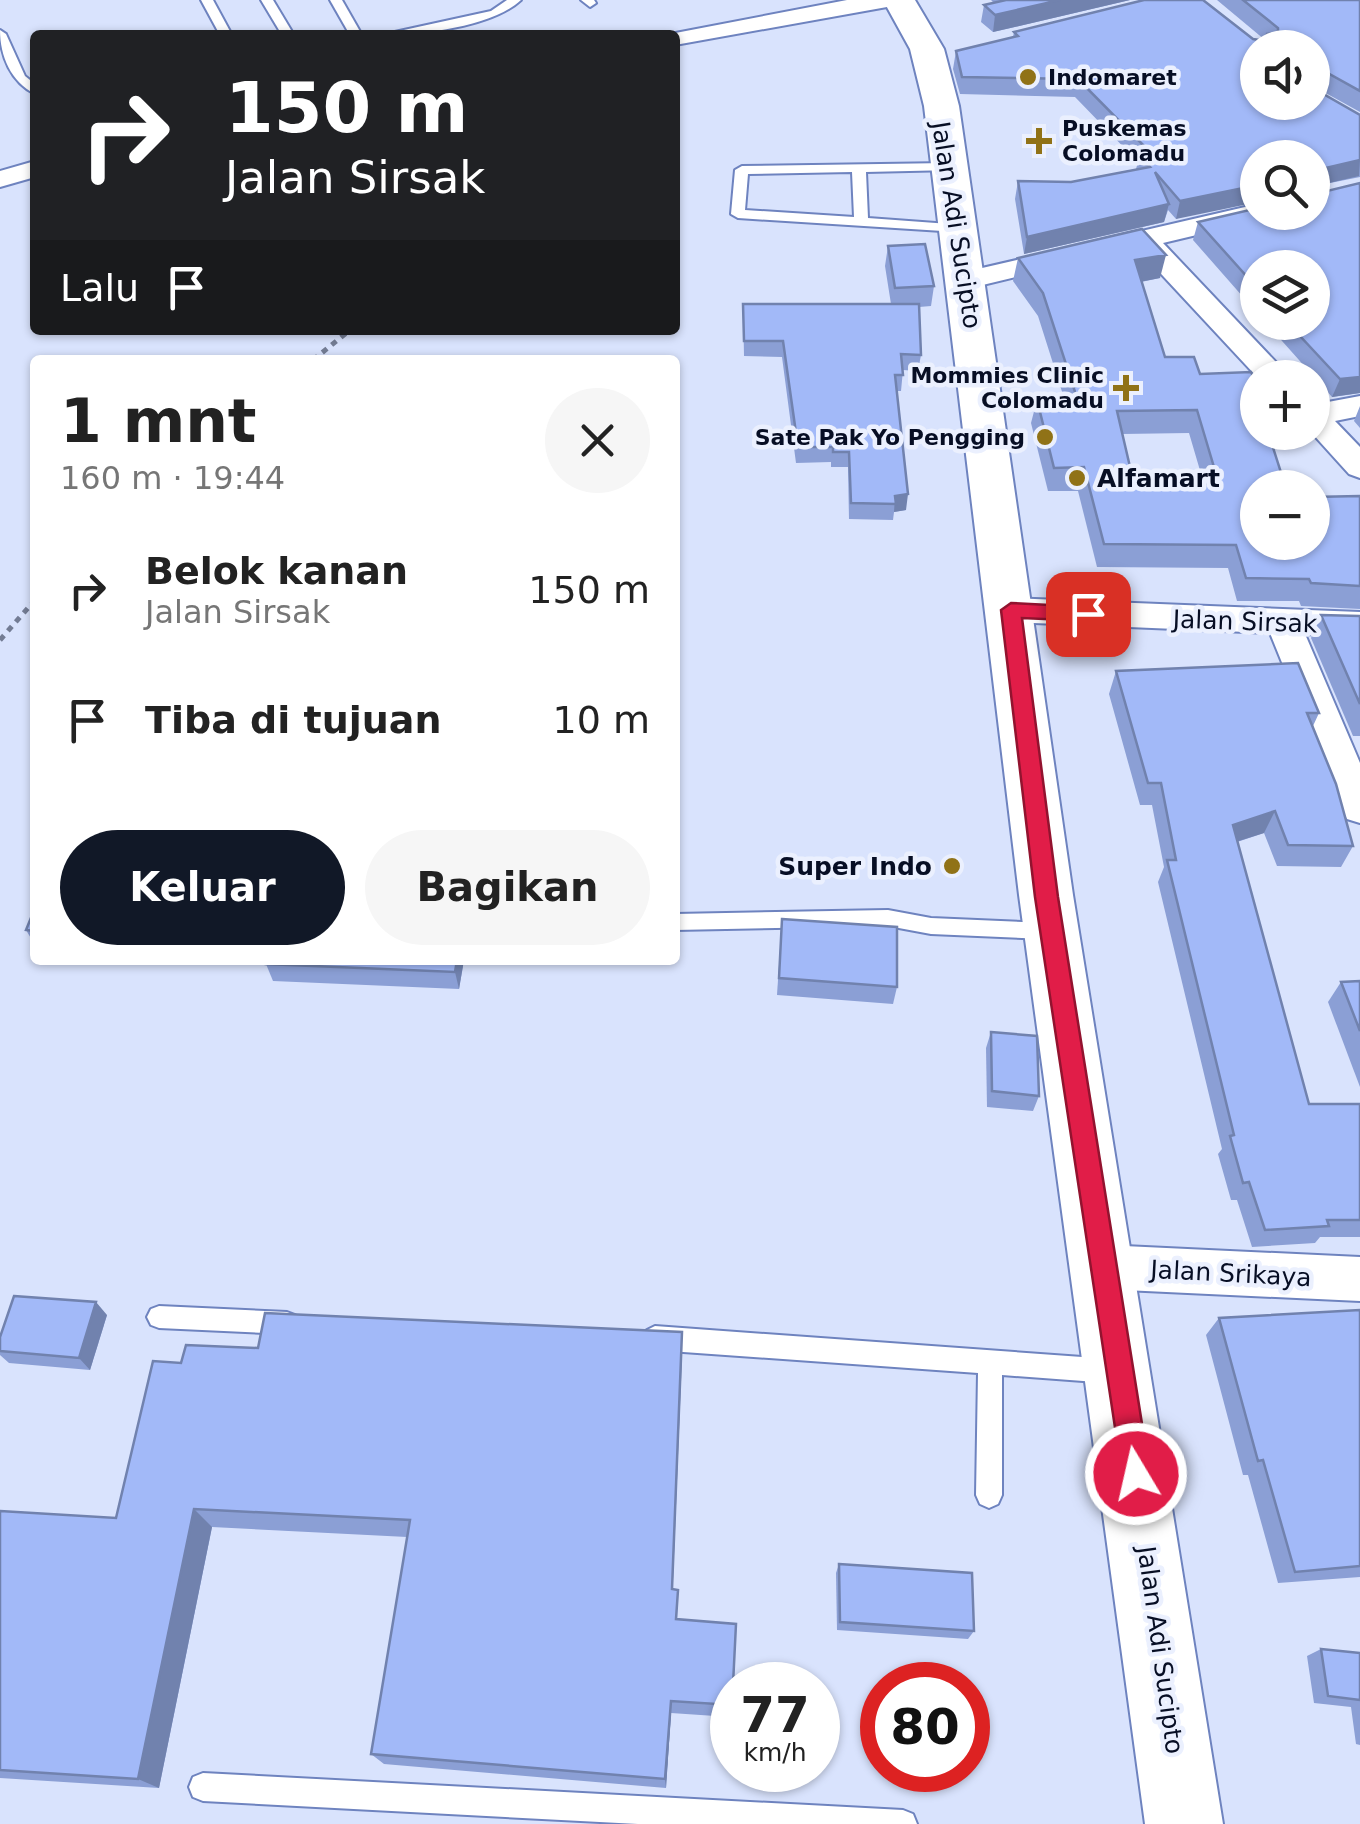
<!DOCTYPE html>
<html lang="id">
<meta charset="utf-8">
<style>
body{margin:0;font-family:"DejaVu Sans",sans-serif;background:#f6f6f6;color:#222;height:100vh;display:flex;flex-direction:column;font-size:38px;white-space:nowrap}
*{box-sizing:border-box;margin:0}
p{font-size:32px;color:#767676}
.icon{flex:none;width:55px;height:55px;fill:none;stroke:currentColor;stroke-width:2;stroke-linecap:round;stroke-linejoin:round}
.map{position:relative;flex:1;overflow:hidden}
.side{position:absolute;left:30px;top:355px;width:650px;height:610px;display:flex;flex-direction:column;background:#fff;border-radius:10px;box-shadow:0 2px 8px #0004}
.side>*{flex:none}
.banner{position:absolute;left:30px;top:30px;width:650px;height:305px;border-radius:10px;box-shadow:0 2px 8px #0004;background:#202124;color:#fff;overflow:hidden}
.controls{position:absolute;left:1240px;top:30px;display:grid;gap:20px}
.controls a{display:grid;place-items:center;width:90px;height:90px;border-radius:50%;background:#fff;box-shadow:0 2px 8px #0004;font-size:50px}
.speed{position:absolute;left:710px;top:1662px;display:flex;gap:20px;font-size:50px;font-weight:700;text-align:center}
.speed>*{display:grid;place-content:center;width:130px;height:130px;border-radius:50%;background:#fff;box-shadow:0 2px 8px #0004;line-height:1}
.speed small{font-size:25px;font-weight:400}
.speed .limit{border:15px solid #d22;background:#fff;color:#111}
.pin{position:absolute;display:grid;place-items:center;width:85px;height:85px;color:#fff;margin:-42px;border-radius:20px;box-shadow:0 5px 15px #0006}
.me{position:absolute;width:110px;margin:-55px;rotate:351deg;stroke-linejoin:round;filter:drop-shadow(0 0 8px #0008)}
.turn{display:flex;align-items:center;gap:35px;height:210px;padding:0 30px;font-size:45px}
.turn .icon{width:130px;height:130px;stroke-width:2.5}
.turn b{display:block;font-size:70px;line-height:85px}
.then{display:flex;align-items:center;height:95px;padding:0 30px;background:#0003;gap:20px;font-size:38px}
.round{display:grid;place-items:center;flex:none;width:105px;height:105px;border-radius:52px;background:#f6f6f6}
.overview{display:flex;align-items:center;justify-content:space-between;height:170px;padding:0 30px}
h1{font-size:60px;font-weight:800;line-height:75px}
.action{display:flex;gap:20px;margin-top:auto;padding:20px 30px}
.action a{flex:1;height:115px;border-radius:60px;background:#111827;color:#fff;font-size:40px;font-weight:800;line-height:115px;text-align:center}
.action a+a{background:#f6f6f6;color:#222}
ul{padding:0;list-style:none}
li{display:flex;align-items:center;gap:30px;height:130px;padding:0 30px}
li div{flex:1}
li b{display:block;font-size:38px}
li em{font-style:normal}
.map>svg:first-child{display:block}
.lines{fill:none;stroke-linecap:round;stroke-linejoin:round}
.service-casing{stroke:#6e83bf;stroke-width:4}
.minor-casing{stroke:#6e83bf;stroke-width:4}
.trunk-casing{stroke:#6e83bf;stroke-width:4}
.path{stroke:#737c94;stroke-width:5;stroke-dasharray:6 6;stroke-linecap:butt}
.service{fill:#fff;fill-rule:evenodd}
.minor{fill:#fff;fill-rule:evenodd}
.trunk{fill:#fff;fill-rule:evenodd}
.wall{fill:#8b9fd5;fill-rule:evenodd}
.shaded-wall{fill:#7182ae}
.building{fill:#a2b9f8;stroke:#7182ae;stroke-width:2.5;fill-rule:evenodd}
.route{fill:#e11d48;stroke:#92132f;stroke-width:2.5}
.poi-dot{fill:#907217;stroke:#ebf0fe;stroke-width:4}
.labels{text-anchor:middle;stroke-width:9;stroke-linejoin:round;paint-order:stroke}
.far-poi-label{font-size:22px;font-weight:bold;fill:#070e24;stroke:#ebf0fe;text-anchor:start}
.street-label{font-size:25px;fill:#070e24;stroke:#ebf0fe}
.poi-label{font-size:25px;font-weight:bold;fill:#070e24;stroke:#ebf0fe;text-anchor:start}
</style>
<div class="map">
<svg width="1360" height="1824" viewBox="0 0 1360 1824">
<rect width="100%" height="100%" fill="#d9e3fd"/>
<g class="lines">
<defs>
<g id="service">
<polygon points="201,0 213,0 232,35 220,35"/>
<polygon points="261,0 273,0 294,35 282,35"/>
<polygon points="330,0 342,0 362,35 350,35"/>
<path d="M507,0H521C492,27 421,35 381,35L491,11Z"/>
<polygon points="581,0 594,0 596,3 590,7"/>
<path d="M0,30L6,34L25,76L35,84V94C11,82 0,56 0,30Z"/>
<path d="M948,163L955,167L953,170L866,172L868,218L963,225V231L958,232L738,218L731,214L735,170L742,166ZM852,172L854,217L745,210L748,174Z"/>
<polygon points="888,910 931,918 1047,923 1054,925 1057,931 1054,937 1047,939 931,934 888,926 675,930 675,914"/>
<polygon points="159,1306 287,1312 295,1315 299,1323 295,1331 287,1334 159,1328 151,1325 147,1317 151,1309"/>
<polygon points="655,1326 1110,1359 1119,1363 1122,1371 1119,1379 1110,1383 1002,1375 1002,1495 998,1504 989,1508 980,1504 976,1495 978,1373 655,1350 647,1346 643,1338 647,1330"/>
<polygon points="203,1773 903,1810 913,1814 917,1824 638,1824 203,1801 193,1797 189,1787 193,1777"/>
</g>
<g id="minor">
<polygon points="847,0 899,0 887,7 675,45 675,35 665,35"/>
<polygon points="35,161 35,177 0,187 0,171"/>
<polygon points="1258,204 1258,212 1271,212 1268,218 1163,243 1291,378 1258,378 1137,248 966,289 952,280 956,274"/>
<polygon points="1360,396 1360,416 1335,421 1360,447 1360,478 1349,474 1311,432 1312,405"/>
<polygon points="1011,598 1360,612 1360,636 1305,634 1360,763 1360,823 1347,819 1341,808 1270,633 1011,622 999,619 994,610 999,601"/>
<polygon points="1103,1245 1360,1257 1360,1301 1103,1289 1087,1283 1080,1267 1087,1251"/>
</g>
<polygon id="trunk" points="883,0 915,0 944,49 959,106 1073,895 1223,1824 1145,1824 1019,895 924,106 910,49"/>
</defs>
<use href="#service" class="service-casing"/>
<use href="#minor" class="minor-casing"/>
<use href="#trunk" class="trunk-casing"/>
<g class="path">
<polyline points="313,360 350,330"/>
<polyline points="0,640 35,600"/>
</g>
<use href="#service" class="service"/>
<use href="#minor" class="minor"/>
<use href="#trunk" class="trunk"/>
</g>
<g class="wall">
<polygon points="991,0 1130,0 993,32 981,22 984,5 994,3"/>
<polygon points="1217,0 1360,0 1360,112 1313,86 1313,88 1360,115 1360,177 1315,186 1314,189 1319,193 1360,183 1360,393 1332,397 1265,322 1312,322 1258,268 1258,314 1193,240 1198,222 1312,212 1312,158 1176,219 1168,210 1164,222 1024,254 1015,199 1018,181 1071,182 1136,169 1138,162 1075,97 960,94 953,69 956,51 1013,37 1014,32 1265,40"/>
<polygon points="888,246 934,286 931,306 919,307 921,355 918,371 903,370 901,391 897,391 906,510 894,512 893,520 849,519 848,467 831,467 831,462 796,463 782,357 744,356 743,304 891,304 885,266"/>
<path d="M1018,258L1160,278L1141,282L1165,357H1194L1258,542L1360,496V609L1301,606L1299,601H1237L1228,568L1097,567L1078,491H1048L1031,423L1037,400L1064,398L1038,316L1013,281ZM1189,433L1204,484H1134L1122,434Z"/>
<polygon points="1360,406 1360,428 1354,421"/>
<polygon points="1321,615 1360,616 1360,736 1353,736 1311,638"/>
<polygon points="1116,671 1319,713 1313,726 1353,846 1341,867 1277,866 1264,833 1237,842 1309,1104 1360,1104 1360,1237 1320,1237 1315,1243 1252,1247 1237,1200 1231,1200 1218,1154 1222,1149 1158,882 1164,867 1152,805 1140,805 1109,694"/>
<polygon points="35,908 35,945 26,930"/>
<polygon points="782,919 897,987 893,1004 777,995"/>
<polygon points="464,960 459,989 273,981 266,964"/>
<polygon points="1360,981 1360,1087 1328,1002 1341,982"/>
<polygon points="991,1032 1039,1096 1033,1111 987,1107 986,1048"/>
<polygon points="1360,1310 1360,1577 1278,1583 1248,1475 1243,1475 1206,1335 1219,1318"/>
<polygon points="107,1315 90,1370 9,1363 0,1355 0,1337"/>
<polygon points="682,1332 672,1589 678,1590 677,1619 732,1705 730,1717 671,1713 666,1788 384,1764 371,1754 407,1537 212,1527 159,1788 0,1778 0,1511 116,1518 181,1363 258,1348"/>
<polygon points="839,1564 974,1631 968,1639 837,1630 836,1573"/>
<polygon points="1321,1649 1360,1653 1360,1745 1356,1744 1351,1707 1314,1703 1307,1656"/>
</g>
<g class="shaded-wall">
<polygon points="1060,0 1130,0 993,32 995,15"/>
<polygon points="1360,160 1359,176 1312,187 1317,170"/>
<polygon points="1258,185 1258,202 1176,219 1180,201"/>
<polygon points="1169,204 1164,222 1024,254 1027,237"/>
<polygon points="1166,255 1160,278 1129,284 1135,260"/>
<polygon points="1360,377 1360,393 1332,397 1340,379"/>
<polygon points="908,494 906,510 894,512 895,496"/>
<polygon points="1275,811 1264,833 1223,846 1233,825"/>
<polygon points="457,960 464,960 459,989 455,972"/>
<polygon points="96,1302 107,1315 90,1370 79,1358"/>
<polygon points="682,1332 682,1356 672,1605 672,1589"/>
<polygon points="194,1509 212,1527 159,1788 138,1779"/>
<polygon points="671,1701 671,1713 666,1788 665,1779"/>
</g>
<g class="building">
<polygon points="1006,0 1060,0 995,15 984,5"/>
<path d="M1144,0H1203L1253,39L1266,41L1267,34L1278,33V28L1243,0H1360V91L1315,66L1313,88L1360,115V160L1317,170L1314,189L1319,193L1360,183V377L1340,379L1287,322H1312V268H1258V289L1198,222L1258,208V212H1312V158H1258V185L1180,201L1155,172L1169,204L1027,237L1018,181L1071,182L1150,167L1139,155L1151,153L1078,79L962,77L956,51L1018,36L1014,32ZM1258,48H1312V102H1258Z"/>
<path d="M1142,229L1166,255L1135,260L1165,357H1194L1200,374L1251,372L1258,387V432H1268L1286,488H1258V542H1312V497L1360,496V586L1311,583L1309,579L1246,578L1236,545L1104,544L1084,467L1054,468L1037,400L1077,398L1043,293L1018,258ZM1197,410L1219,484H1134L1117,411Z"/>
<polygon points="925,244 934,286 895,288 888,246"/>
<polygon points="743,304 919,304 921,355 901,354 903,375 895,375 908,494 895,496 896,504 851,503 849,452 833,452 833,447 798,447 783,341 744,341"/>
<polygon points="1321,615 1360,616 1360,704"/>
<polygon points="1298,663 1319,713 1307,713 1336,784 1353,846 1288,845 1275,811 1233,825 1309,1104 1360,1104 1360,1220 1327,1220 1329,1226 1265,1230 1249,1182 1243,1183 1230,1136 1234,1135 1167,860 1176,860 1161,783 1148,783 1116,671"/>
<polygon points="35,908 35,931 26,930"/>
<polygon points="782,919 897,927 897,987 779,978"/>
<polygon points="267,960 457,960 455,972 266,964"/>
<polygon points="1360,981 1360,1031 1341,982"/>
<polygon points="991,1032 1037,1036 1039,1096 992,1091"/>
<polygon points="14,1296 96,1302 79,1358 0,1351 0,1337"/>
<polygon points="1360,1310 1360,1566 1295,1572 1263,1460 1258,1461 1219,1318"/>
<polygon points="265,1313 682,1332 672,1589 678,1590 676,1619 736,1624 732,1705 671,1701 665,1779 371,1754 410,1520 194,1509 138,1779 0,1770 0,1511 116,1518 153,1361 181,1363 186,1345 258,1348"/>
<polygon points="839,1564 972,1573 974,1631 840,1622"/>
<polygon points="1321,1649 1360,1653 1360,1700 1328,1696"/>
</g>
<polygon class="route" points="1011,603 1088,607 1098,614 1088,621 1022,618 1058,897 1150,1474 1146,1485 1136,1489 1126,1485 1122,1474 1035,897 1001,610"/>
<g class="poi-dot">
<circle cx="1028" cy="77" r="10"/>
<path d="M1034 126h10v10h10v10h-10v10h-10v-10h-10v-10h10z"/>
<path d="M1121 373h10v10h10v10h-10v10h-10v-10h-10v-10h10z"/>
<circle cx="1045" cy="437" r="10"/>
<circle cx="1077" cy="478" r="10"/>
<circle cx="952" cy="866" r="10"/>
</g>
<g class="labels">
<g class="far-poi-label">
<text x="1048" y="85">Indomaret</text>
<text x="1062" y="136">Puskemas<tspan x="1062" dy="25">Colomadu</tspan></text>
<text x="1104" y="383" text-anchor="end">Mommies Clinic<tspan x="1104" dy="25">Colomadu</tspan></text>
<text x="1025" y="445" text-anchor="end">Sate Pak Yo Pengging</text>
</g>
<g class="street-label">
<text transform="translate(957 225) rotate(81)" y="9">Jalan Adi Sucipto</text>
<text transform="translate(1245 621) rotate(2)" y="9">Jalan Sirsak</text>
<text transform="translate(1231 1273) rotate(3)" y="9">Jalan Srikaya</text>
<text transform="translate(1161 1650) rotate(82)" y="9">Jalan Adi Sucipto</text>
</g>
<g class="poi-label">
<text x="1097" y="487">Alfamart</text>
<text x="932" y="875" text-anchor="end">Super Indo</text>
</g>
</g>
</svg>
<div class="controls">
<a><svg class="icon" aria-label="sound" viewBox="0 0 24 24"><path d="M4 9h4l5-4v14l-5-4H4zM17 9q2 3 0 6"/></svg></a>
<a><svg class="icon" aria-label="search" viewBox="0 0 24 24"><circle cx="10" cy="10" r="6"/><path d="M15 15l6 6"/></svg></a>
<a><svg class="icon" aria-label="layers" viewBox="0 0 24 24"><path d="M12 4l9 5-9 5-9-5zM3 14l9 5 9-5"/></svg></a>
<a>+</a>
<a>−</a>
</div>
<div class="speed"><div>77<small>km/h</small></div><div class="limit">80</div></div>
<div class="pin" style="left:1088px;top:614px;background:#d93025"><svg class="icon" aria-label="arrive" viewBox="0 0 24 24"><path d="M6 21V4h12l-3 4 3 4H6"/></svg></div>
<svg class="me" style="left:1136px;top:1474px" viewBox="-20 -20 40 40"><circle r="17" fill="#e11d48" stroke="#fff" stroke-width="3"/><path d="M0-11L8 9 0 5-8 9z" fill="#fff"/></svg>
<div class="banner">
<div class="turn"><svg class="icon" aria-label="right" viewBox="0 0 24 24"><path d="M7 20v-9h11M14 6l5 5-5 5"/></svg><div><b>150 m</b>Jalan Sirsak</div></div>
<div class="then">Lalu<svg class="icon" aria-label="arrive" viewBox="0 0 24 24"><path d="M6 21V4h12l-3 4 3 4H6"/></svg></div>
</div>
<section class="side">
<div class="overview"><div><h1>1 mnt</h1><p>160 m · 19:44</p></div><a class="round"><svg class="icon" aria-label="close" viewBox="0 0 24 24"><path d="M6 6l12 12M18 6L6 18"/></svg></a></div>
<ul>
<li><svg class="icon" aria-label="right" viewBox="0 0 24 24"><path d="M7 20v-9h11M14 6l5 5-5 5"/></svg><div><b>Belok kanan</b><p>Jalan Sirsak</p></div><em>150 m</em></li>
<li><svg class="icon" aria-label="arrive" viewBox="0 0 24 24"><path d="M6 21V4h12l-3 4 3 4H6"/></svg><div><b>Tiba di tujuan</b></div><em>10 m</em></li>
</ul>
<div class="action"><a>Keluar</a><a>Bagikan</a></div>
</section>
</div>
